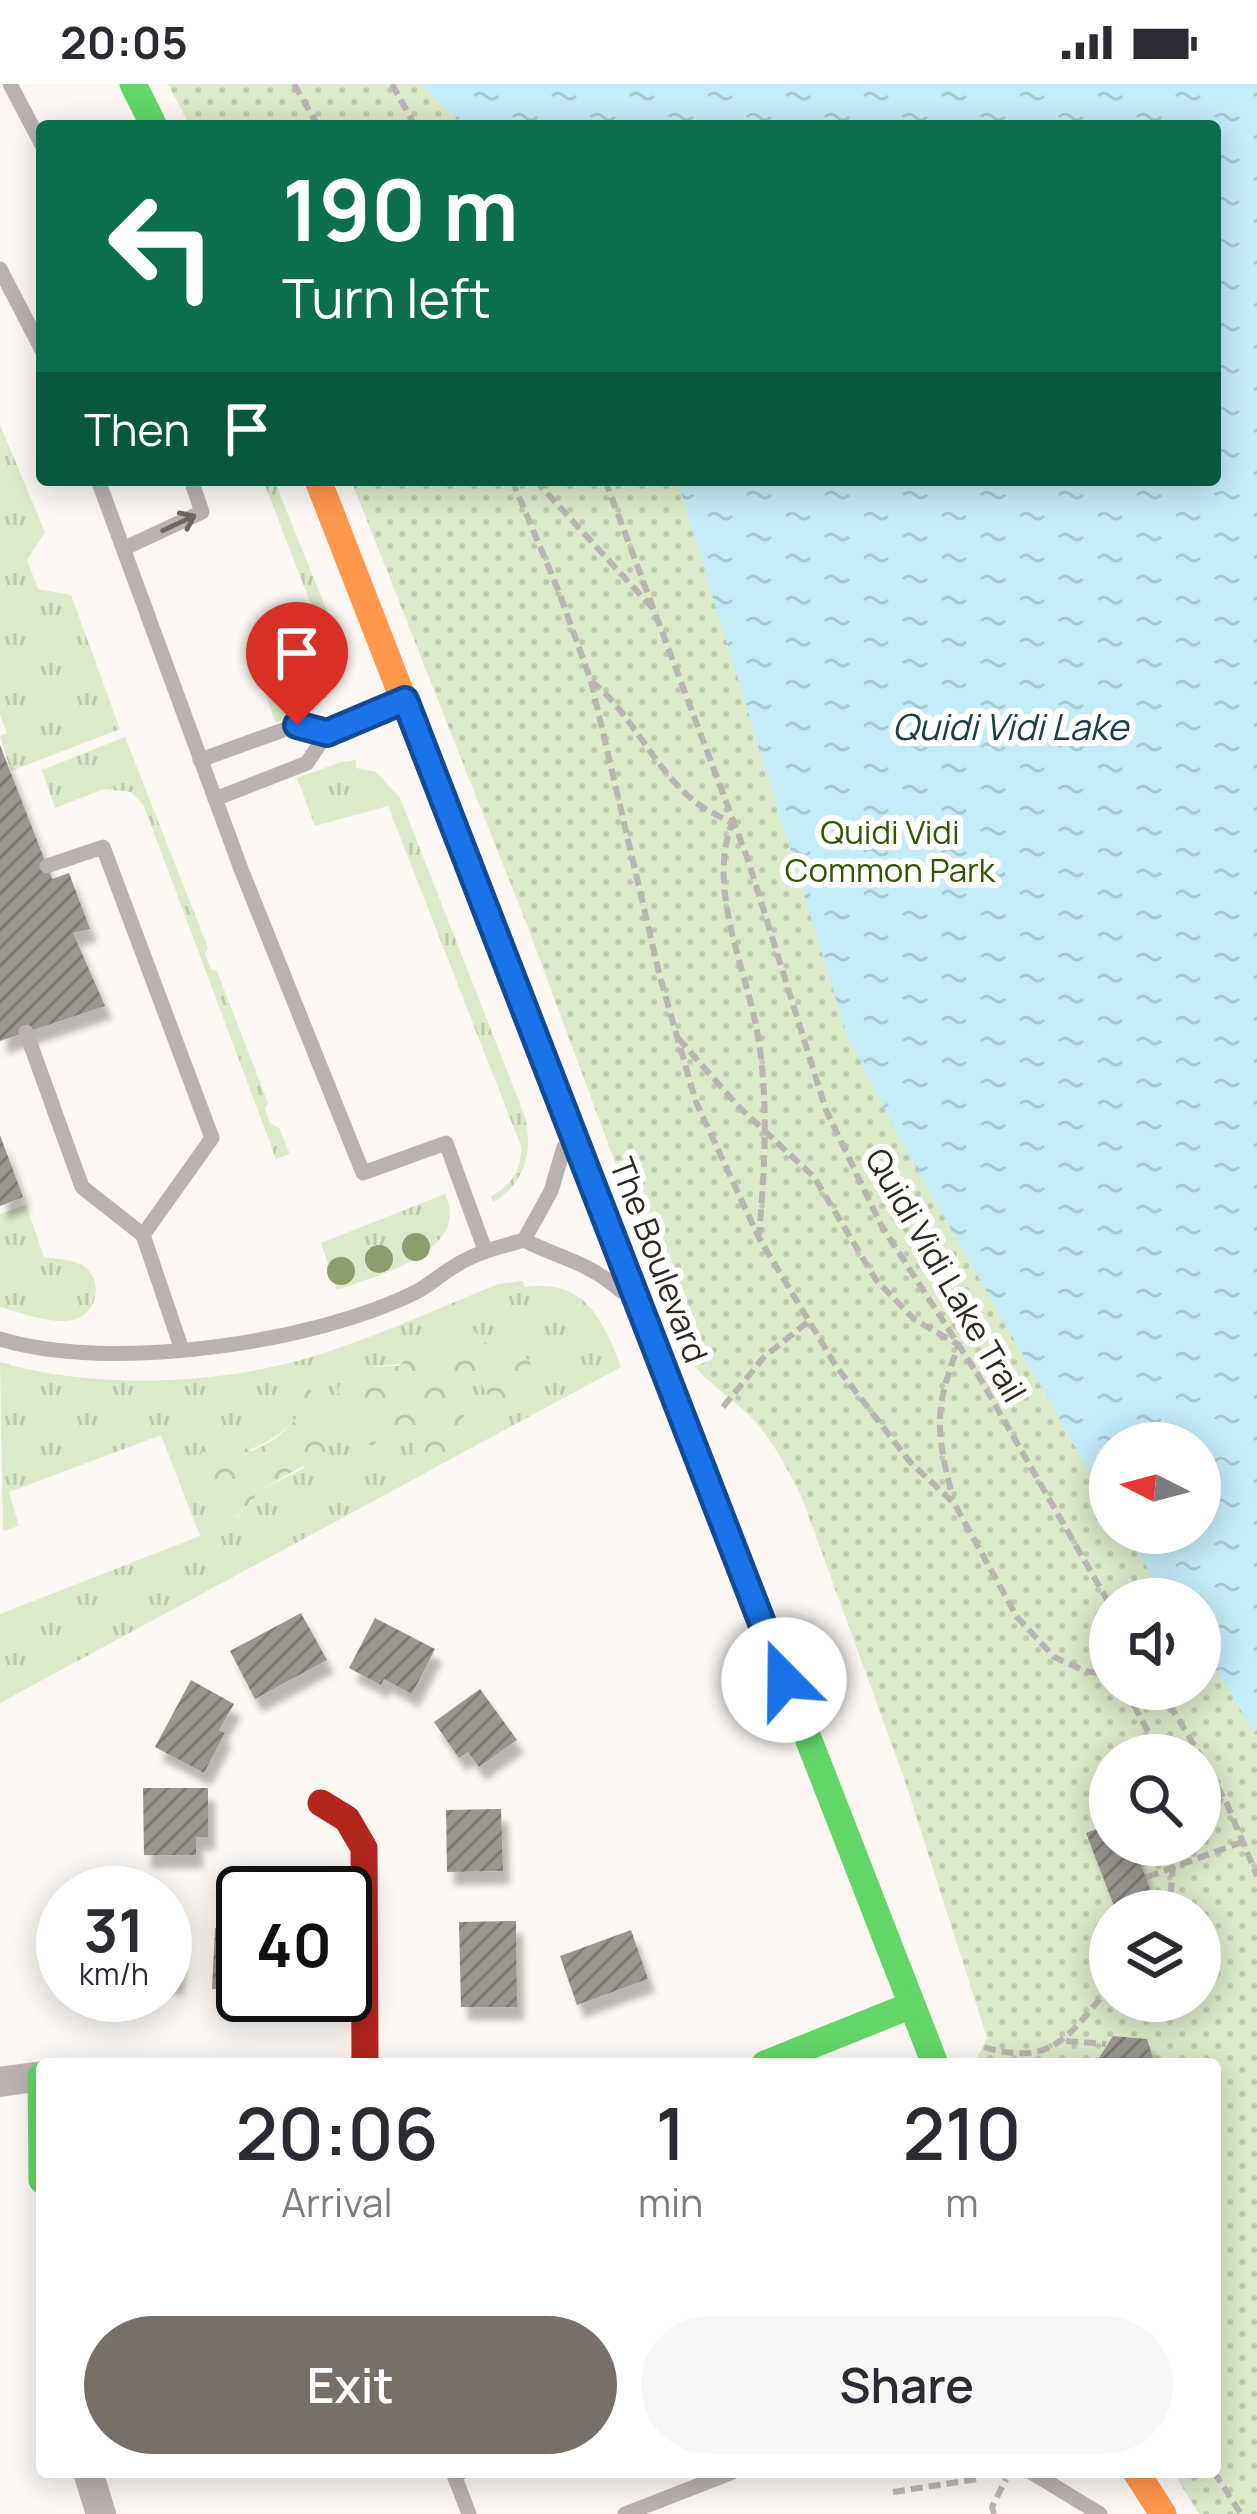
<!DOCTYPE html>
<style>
body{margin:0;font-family:Manrope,sans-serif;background:#f7f7f7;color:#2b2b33;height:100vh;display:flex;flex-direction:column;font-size:45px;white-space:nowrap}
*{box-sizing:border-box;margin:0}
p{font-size:39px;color:#7c7c81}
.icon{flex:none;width:66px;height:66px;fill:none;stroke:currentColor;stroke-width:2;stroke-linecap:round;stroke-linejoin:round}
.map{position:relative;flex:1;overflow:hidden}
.sheet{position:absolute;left:36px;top:1974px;width:1185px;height:420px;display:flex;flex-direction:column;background:#fff;border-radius:12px;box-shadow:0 6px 30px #0003}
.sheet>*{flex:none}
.guide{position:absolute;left:36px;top:36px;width:1185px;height:366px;border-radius:12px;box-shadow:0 6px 30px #0003;background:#0b6e4f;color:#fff;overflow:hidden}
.needle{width:78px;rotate:276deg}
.fabs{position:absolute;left:1089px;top:1338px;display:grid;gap:24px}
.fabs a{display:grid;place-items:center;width:132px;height:132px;border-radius:50%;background:#fff;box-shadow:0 6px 30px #0003;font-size:60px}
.speed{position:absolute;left:36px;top:1782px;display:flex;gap:24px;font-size:60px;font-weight:700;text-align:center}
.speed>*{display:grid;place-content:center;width:156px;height:156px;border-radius:50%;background:#fff;box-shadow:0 6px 30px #0003;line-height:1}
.speed small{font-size:30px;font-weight:400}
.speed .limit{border:6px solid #111;border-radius:18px;background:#fff;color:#111}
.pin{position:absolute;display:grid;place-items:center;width:102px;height:102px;color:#fff;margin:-123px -51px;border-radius:50% 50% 50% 0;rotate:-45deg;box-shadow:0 0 12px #0007}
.pin .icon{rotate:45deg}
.me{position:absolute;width:132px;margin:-66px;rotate:338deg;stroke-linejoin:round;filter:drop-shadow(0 0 9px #0008)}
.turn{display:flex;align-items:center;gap:42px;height:252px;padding:0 48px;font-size:54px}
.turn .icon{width:156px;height:156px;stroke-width:2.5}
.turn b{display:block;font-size:84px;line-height:102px}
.then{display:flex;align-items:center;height:114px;padding:0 48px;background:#0003;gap:24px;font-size:45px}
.eta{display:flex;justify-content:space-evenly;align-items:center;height:204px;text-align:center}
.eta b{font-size:72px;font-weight:600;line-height:84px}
.primary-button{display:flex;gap:24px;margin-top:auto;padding:24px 48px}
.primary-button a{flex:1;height:138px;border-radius:72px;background:#767069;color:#fff;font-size:48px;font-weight:600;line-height:138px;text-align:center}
.primary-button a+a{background:#f7f7f7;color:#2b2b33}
.status{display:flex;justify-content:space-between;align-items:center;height:84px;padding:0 60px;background:#fff;direction:ltr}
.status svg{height:33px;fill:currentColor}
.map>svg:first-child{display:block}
.grass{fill:url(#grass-tufts);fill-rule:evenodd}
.forest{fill:url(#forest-crowns)}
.park{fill:url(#park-dots);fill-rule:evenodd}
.water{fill:url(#water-ripples)}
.building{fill:url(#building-hatch);filter:url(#shadow)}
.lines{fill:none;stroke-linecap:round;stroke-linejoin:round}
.path{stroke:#bbb4b2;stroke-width:6;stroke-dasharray:12 6;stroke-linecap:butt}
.lane{stroke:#bbb1b1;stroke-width:15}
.street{stroke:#bbb1b1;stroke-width:30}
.fast{stroke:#63d668;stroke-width:27}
.slow{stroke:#ff974d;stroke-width:27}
.jam{stroke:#b3261e;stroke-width:27}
.tree{fill:#8c9e6d}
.oneway{stroke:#6d6661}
.route-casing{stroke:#114b97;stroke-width:30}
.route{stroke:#1a73e8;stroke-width:21}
.labels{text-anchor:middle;stroke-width:12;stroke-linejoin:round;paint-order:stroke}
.park-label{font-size:33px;fill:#305601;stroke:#fff}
.street-label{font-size:33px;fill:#2e281f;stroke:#fff}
.water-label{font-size:36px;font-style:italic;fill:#1b404a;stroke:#fff}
</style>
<div class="status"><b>20:05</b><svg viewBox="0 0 49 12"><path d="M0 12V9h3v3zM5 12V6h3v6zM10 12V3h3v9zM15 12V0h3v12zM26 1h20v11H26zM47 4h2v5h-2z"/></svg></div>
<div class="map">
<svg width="1257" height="2430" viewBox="0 0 1257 2430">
<defs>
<pattern id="grass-tufts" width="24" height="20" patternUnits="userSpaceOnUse" patternTransform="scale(3)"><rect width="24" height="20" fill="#dbeac9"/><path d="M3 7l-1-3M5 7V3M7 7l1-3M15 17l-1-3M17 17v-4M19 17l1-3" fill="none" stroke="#bcc9ac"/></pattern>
<pattern id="forest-crowns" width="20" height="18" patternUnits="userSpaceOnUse" patternTransform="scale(3)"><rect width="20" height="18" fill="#dbeac9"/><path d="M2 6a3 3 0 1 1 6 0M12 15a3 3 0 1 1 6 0" fill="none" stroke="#bcc9ac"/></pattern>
<pattern id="park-dots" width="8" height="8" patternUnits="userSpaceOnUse" patternTransform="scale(3)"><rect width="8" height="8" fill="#dbeac9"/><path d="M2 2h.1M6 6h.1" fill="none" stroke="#bcc9ac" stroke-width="1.8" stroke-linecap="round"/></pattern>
<pattern id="water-ripples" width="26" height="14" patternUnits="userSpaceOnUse" patternTransform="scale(3)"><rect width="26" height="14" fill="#c3ecf7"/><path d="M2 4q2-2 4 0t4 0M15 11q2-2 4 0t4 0" fill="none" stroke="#a8cad3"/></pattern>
<pattern id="building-hatch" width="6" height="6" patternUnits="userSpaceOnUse" patternTransform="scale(3)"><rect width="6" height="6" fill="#9b9690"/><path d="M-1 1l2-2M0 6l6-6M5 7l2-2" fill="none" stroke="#7f7a75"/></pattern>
<filter id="shadow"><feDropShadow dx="7" dy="13" stdDeviation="3" flood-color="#0004"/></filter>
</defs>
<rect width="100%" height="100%" fill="#fcf7f2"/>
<g class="grass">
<polygon points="0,341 45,448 27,476 38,505 71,511 120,645 11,687 0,652 7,649 0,631"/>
<path d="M263,396H274L338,554C342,575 341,590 325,605L328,613L276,639L258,591L327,562Z"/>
<polygon points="125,653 208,864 205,870 211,885 217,887 268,1019 265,1025 270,1039 279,1044 290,1070 276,1075 144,722 131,708 104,705 55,724 42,686"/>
<path d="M356,676V684L376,688L400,714L524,1030C534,1064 526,1100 493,1118L491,1112C511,1103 523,1083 521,1062L388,722L315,742L297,694L341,678Z"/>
<path d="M445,1110C473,1168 373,1193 337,1206L321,1159Z"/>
<path d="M26,1121L44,1173C55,1175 71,1175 82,1181C103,1193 99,1228 76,1235C53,1242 22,1229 0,1223V1130Z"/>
<path d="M522,1197L525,1203C584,1194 603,1235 621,1283L469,1365L457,1349L465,1330L455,1286L479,1295L489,1313L535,1309L445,1266L422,1278L367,1283L369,1296L390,1341L411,1345L418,1393L0,1619V1530L200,1452L161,1351L9,1408L19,1442L3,1447L0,1278C98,1307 230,1301 327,1268C385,1249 441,1223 498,1200ZM296,1335L304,1384L263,1405L236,1434L195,1389L202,1377C244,1368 264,1366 296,1335Z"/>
</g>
<g class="forest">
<polygon points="452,1247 474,1247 490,1263 518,1262 530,1279 535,1309 508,1324 489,1313 478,1295 456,1287 465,1330 457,1349 469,1365 418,1393 411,1346 390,1341 372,1363 357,1350 353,1322 337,1308 344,1292 368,1296 367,1283 399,1282 408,1273 422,1278 428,1269 444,1266"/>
<polygon points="309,1303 319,1321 326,1368 263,1405 235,1434 212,1431 210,1405 195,1389 208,1349 252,1367 274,1356 296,1335 295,1306"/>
</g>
<path class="park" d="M168,0H1257V2430H1199L1173,2388H1215V1980H974L987,1954L904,1694L802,1414C787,1384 772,1354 749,1331C727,1310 702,1296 686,1270L530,849L351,396H1215V42H190ZM1110,1359H1200V1449H1110ZM1110,1515H1200V1605H1110ZM1110,1671H1200V1761H1110ZM1110,1827H1200V1917H1110Z"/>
<polygon class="water" points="420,0 1257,0 1257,1653 1200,1559 1200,1515 1167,1515 1125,1449 1200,1449 1200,1359 1110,1359 1110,1424 901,1057 847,951 677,396 1215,396 1215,42 463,42"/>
<g class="building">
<polygon points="0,661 52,795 69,789 90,845 73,849 105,922 0,957"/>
<polygon points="0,1051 23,1113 0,1122"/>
<polygon points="301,1529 327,1576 255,1615 230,1567"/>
<polygon points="375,1534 435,1565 412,1610 384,1595 381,1601 349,1584"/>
<polygon points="191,1596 234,1620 219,1646 225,1649 204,1689 155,1663"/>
<polygon points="480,1605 517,1656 479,1683 468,1668 459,1674 434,1638"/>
<polygon points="143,1704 208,1704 208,1753 196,1753 196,1771 144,1771"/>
<polygon points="501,1725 503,1787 447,1788 446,1726"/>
<polygon points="1110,1740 1110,1761 1134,1761 1156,1822 1144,1827 1116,1827 1086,1749"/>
<polygon points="516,1837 517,1923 461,1923 459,1838"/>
<polygon points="165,1844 180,1845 177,1897 165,1897"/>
<polygon points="215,1844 243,1845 243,1906 212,1905"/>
<polygon points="631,1846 648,1895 577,1921 560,1872"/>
<polygon points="1113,1952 1147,1955 1155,1980 1095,1980"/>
</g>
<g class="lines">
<g class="path">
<polyline points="294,0 318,42"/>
<polyline points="392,0 415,42"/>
<polyline points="512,396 559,508 591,597 660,893 696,1018 759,1154 836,1282 910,1378 954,1419 1017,1533 1054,1573 1085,1587 1110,1591"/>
<polyline points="535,396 657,529"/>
<polyline points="605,396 748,776 826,1026 881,1141 978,1291 1110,1521"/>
<path d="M591,597C634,631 654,687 698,720C708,727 721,733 732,739C707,805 745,881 757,947C769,1013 765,1084 759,1151"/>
<path d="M678,954L739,1023L814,1093L876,1196L915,1236L959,1261C933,1326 936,1348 953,1415"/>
<polyline points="723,1323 764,1273 809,1237"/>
<polyline points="1125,1605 1161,1671"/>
<polyline points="1160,1605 1200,1671"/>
<polyline points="1200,1671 1227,1720 1257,1792"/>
<polyline points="1200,1707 1223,1718"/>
<polyline points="1147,1793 1242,1758"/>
<polyline points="1165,1827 1170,1819 1173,1782"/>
<polyline points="1066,1957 1106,1960"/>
<path d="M984,1963C1054,1984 1069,1950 1110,1903"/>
<polyline points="1214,2388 1241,2430"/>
<polyline points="893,2408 978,2395"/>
<polyline points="994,2430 992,2423 1006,2395"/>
</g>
<g class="lane">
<polyline points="10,0 42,61"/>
<polyline points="0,185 42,266"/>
<polyline points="98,396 241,785 363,1089 446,1059 485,1166"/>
<polyline points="125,464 202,428 191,396"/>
<polyline points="200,676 297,641 327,649"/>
<polyline points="215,715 307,679 327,649 399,619"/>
<polyline points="47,782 103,763 212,1054 143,1151 182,1266"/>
<polyline points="26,948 82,1103 143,1151"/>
<path d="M524,1156C559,1174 589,1178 621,1207"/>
<path d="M0,1255C109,1289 314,1259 416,1208C430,1201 442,1189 455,1182C476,1168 500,1163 524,1156L551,1107L564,1063"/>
<polyline points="462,2388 454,2391 469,2430"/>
<polyline points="1031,2388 1100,2430"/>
<polyline points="625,2430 733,2388"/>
</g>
<g class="street">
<polyline points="0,1998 42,1992"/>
<polyline points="88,2388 101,2430"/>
</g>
<g class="fast">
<polyline points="133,0 154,42"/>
<polyline points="713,1410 935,1980"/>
<polyline points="765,1980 912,1921"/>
<polyline points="41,1992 42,2096"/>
</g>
<g class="slow">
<polyline points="318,396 500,864"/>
<polyline points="1136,2388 1163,2430"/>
</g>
<g class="jam">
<polyline points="500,864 713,1410"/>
<polyline points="321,1719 347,1735 364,1764 365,1980"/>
</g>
</g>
<g class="tree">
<circle cx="416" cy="1163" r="14"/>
<circle cx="379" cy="1175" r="14"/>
<circle cx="341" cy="1187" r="14"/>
</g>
<defs><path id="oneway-shaft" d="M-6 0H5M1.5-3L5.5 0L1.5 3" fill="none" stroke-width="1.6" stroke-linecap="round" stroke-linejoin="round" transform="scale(3)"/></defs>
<use class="oneway" href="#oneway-shaft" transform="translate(179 439) rotate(-25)"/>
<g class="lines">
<defs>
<polyline id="route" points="297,641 327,649 405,616 784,1596"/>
</defs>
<use href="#route" class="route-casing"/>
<use href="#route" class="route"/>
</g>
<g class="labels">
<g class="park-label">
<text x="890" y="760">Quidi Vidi<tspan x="890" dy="38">Common Park</tspan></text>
</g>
<g class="street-label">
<text transform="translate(659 1176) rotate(69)" y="12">The Boulevard</text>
<text transform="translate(946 1191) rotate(60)" y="12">Quidi Vidi Lake Trail</text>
</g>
<g class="water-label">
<text x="1010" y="656">Quidi Vidi Lake</text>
</g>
</g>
</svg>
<div class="fabs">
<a><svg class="needle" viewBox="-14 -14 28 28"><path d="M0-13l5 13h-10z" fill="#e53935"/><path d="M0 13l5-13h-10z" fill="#7c7c81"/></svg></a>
<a><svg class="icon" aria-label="sound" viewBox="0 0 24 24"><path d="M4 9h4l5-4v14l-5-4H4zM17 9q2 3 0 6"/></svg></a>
<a><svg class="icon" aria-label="search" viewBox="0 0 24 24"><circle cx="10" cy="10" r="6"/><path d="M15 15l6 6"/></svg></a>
<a><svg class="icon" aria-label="layers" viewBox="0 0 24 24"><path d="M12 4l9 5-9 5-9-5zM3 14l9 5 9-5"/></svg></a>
</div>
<div class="speed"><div>31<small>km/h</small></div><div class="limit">40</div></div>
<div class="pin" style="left:297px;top:641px;background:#d93025"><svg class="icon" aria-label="arrive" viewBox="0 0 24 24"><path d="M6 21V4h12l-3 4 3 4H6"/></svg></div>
<svg class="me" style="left:784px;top:1596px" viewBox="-20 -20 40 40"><circle r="19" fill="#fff"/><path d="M0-13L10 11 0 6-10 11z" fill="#1a73e8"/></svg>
<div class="guide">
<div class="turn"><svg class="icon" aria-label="left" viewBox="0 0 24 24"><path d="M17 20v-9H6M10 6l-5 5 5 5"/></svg><div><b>190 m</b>Turn left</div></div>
<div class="then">Then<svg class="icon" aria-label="arrive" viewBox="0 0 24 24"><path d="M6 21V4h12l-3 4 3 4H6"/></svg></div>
</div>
<section class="sheet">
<div class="eta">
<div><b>20:06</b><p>Arrival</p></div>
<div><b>1</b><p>min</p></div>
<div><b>210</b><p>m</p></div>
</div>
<div class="primary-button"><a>Exit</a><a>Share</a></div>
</section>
</div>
